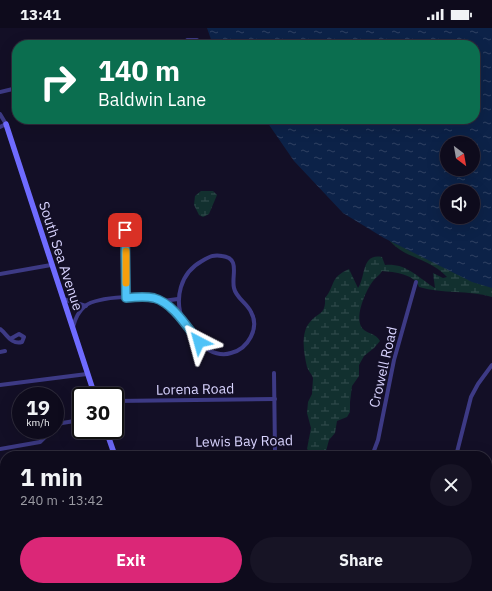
<!DOCTYPE html>
<meta charset="utf-8">
<style>
body{margin:0;font-family:"IBM Plex Sans",sans-serif;background:#171425;color:#f1f3f6;height:100vh;display:flex;flex-direction:column;font-size:15px;white-space:nowrap}
*{box-sizing:border-box;margin:0}
p{font-size:13px;color:#9b9ba3}
.icon{flex:none;width:22px;height:22px;fill:none;stroke:currentColor;stroke-width:2;stroke-linecap:round;stroke-linejoin:round}
.map{position:relative;flex:1;overflow:hidden}
.side{position:absolute;left:0px;top:423px;width:492px;height:140px;display:flex;flex-direction:column;background:#0e0b1c;border-radius:16px 16px 0 0;box-shadow:0 4px 16px #0002,0 0 0 1px #2e2b3b}
.side>*{flex:none}
.guide{position:absolute;left:12px;top:12px;width:468px;height:84px;border-radius:16px;box-shadow:0 4px 16px #0002,0 0 0 1px #2e2b3b;background:#0b6e4f;color:#fff;overflow:hidden}
.needle{width:26px;rotate:149deg}
.fabs{position:absolute;left:440px;top:108px;display:grid;gap:8px}
.fabs a{display:grid;place-items:center;width:40px;height:40px;border-radius:50%;background:#0e0b1c;box-shadow:0 4px 16px #0002,0 0 0 1px #2e2b3b;font-size:20px}
.speed{position:absolute;left:12px;top:359px;display:flex;gap:8px;font-size:20px;font-weight:700;text-align:center}
.speed>*{display:grid;place-content:center;width:52px;height:52px;border-radius:50%;background:#0e0b1c;box-shadow:0 4px 16px #0002,0 0 0 1px #2e2b3b;line-height:1}
.speed small{font-size:10px;font-weight:400}
.speed .limit{border:2px solid #111;border-radius:6px;background:#fff;color:#111}
.pin{position:absolute;display:grid;place-items:center;width:34px;height:34px;color:#fff;margin:-17px;border-radius:8px;box-shadow:0 2px 6px #0006}
.me{position:absolute;width:44px;margin:-22px;rotate:321deg;stroke-linejoin:round;filter:drop-shadow(0 0 3px #0008)}
.turn{display:flex;align-items:center;gap:14px;height:84px;padding:0 20px;font-size:18px}
.turn .icon{width:52px;height:52px;stroke-width:2.5}
.turn b{display:block;font-size:28px;line-height:34px}
.round{display:grid;place-items:center;flex:none;width:42px;height:42px;border-radius:21px;background:#171425}
.summary{display:flex;align-items:center;justify-content:space-between;height:68px;padding:0 20px}
h1{font-size:24px;font-weight:700;line-height:30px}
.action{display:flex;gap:8px;margin-top:auto;padding:8px 20px}
.action a{flex:1;height:46px;border-radius:24px;background:#db2777;color:#fff;font-size:16px;font-weight:700;line-height:46px;text-align:center}
.action a+a{background:#171425;color:#f1f3f6}
.status{display:flex;justify-content:space-between;align-items:center;height:28px;padding:0 20px;background:#0e0b1c;direction:ltr}
.status svg{height:11px;fill:currentColor}
.map>svg:first-child{display:block}
.wetland{fill:url(#wetland-marsh)}
.water{fill:url(#water-ripples);fill-rule:evenodd}
.lines{fill:none;stroke-linecap:round;stroke-linejoin:round}
.street{stroke:#3d3a85;stroke-width:4}
.secondary{stroke:#6f6bff;stroke-width:5.5}
.route-casing{stroke:#337fa1;stroke-width:10}
.route{stroke:#4fc3f7;stroke-width:7}
.slow{stroke:#f59e0b;stroke-width:7}
.labels{text-anchor:middle;stroke-width:4;stroke-linejoin:round;paint-order:stroke}
.street-label{font-size:14px;fill:#d9d4ff;stroke:#130f26}
</style>
<div class="status"><b>13:41</b><svg viewBox="0 0 49 12"><path d="M0 12V9h3v3zM5 12V6h3v6zM10 12V3h3v9zM15 12V0h3v12zM26 1h20v11H26zM47 4h2v5h-2z"/></svg></div>
<div class="map">
<svg width="492" height="563" viewBox="0 0 492 563">
<defs>
<pattern id="wetland-marsh" width="20" height="14" patternUnits="userSpaceOnUse"><rect width="20" height="14" fill="#12302f"/><path d="M1 5h8M5 5V1M11 12h8M15 12V8" fill="none" stroke="#344d4e"/></pattern>
<pattern id="water-ripples" width="26" height="14" patternUnits="userSpaceOnUse"><rect width="26" height="14" fill="#0c2248"/><path d="M2 4q2-2 4 0t4 0M15 11q2-2 4 0t4 0" fill="none" stroke="#2f4163"/></pattern>
</defs>
<rect width="100%" height="100%" fill="#130f26"/>
<g class="wetland">
<polygon points="201,163 213,163 217,167 209,186 203,189 199,187 194,177 195,168"/>
<path d="M385,206L492,235V269C468,262 443,266 419,259C415,246 394,244 382,243C380,247 376,249 373,253C366,262 354,289 362,300C367,306 376,305 380,313L374,320L364,328L359,337V348L352,358L350,374V384L347,389L337,393L335,405L329,412L326,423L310,424L307,421L311,400L307,385L308,374L312,366L313,350C312,346 308,343 307,339C304,326 300,305 310,294C318,284 326,287 325,270C336,257 329,250 349,241L358,260C366,249 361,225 382,229L385,237C405,234 419,250 435,260L433,245L443,250L447,249C428,228 399,231 385,206Z"/>
</g>
<path class="water" d="M207,0H492V260L472,254L384,210L343,185L294,133L265,91H475V17H213ZM447,115H473V141H447ZM447,163H473V189H447Z"/>
<g class="lines">
<g class="street">
<polyline points="189,17 187,12 197,12 199,17"/>
<polyline points="0,64 17,60"/>
<polyline points="0,86 6,96 0,99"/>
<polyline points="125,202 126,269"/>
<polyline points="0,246 51,237"/>
<polyline points="63,271 86,278"/>
<polyline points="163,273 178,271"/>
<path d="M73,299C75,291 79,283 85,278C98,268 148,266 162,273C180,283 189,305 203,318C211,325 222,328 231,325C248,321 260,300 251,284C247,275 236,270 234,260C231,248 241,230 222,228C214,226 209,229 202,233C180,245 174,271 183,293"/>
<path d="M0,301C7,306 11,317 22,314L24,309L19,306L10,311"/>
<polyline points="0,324 5,323"/>
<polyline points="274,345 275,424"/>
<polyline points="0,357 87,346"/>
<polyline points="115,373 275,371"/>
<polyline points="55,399 62,395 81,392"/>
<polyline points="0,421 40,414 52,402"/>
<polyline points="114,426 373,424"/>
<polyline points="372,428 378,412 394,332 416,254"/>
<polyline points="456,428 471,369 478,356 492,337"/>
<polyline points="0,516 5,516"/>
<polyline points="487,519 492,521"/>
<polyline points="19,558 21,563"/>
<polyline points="66,558 67,563"/>
<polyline points="86,558 87,563"/>
<polyline points="338,563 339,558"/>
<polyline points="417,563 419,558"/>
</g>
<g class="secondary">
<polyline points="6,96 95,368"/>
<polyline points="106,402 115,428"/>
<polyline points="158,558 160,563"/>
<polyline points="368,558 379,563"/>
</g>
</g>
<g class="lines">
<defs>
<path id="route" d="M125,202L126,270C135,269 145,268 154,270C173,275 187,299 199,314"/>
</defs>
<use href="#route" class="route-casing"/>
<use href="#route" class="route"/>
<polyline class="slow" points="126,223 126,255"/>
</g>
<g class="labels">
<g class="street-label">
<text transform="translate(61 228) rotate(72)" y="5">South Sea Avenue</text>
<text transform="translate(383 339) rotate(-77)" y="5">Crowell Road</text>
<text transform="translate(195 361) rotate(-1)" y="5">Lorena Road</text>
<text transform="translate(244 413) rotate(-1)" y="5">Lewis Bay Road</text>
</g>
</g>
</svg>
<div class="fabs">
<a><svg class="needle" viewBox="-14 -14 28 28"><path d="M0-13l5 13h-10z" fill="#e53935"/><path d="M0 13l5-13h-10z" fill="#9b9ba3"/></svg></a>
<a><svg class="icon" aria-label="sound" viewBox="0 0 24 24"><path d="M4 9h4l5-4v14l-5-4H4zM17 9q2 3 0 6"/></svg></a>
</div>
<div class="speed"><div>19<small>km/h</small></div><div class="limit">30</div></div>
<div class="pin" style="left:125px;top:202px;background:#d93025"><svg class="icon" aria-label="arrive" viewBox="0 0 24 24"><path d="M6 21V4h12l-3 4 3 4H6"/></svg></div>
<svg class="me" style="left:199px;top:314px" viewBox="-20 -20 40 40"><path d="M0-17L14 15 0 8-14 15z" fill="#4fc3f7" stroke="#fff" stroke-width="4"/></svg>
<div class="guide">
<div class="turn"><svg class="icon" aria-label="right" viewBox="0 0 24 24"><path d="M7 20v-9h11M14 6l5 5-5 5"/></svg><div><b>140 m</b>Baldwin Lane</div></div>
</div>
<section class="side">
<div class="summary"><div><h1>1 min</h1><p>240 m · 13:42</p></div><a class="round"><svg class="icon" aria-label="close" viewBox="0 0 24 24"><path d="M6 6l12 12M18 6L6 18"/></svg></a></div>
<div class="action"><a>Exit</a><a>Share</a></div>
</section>
</div>
